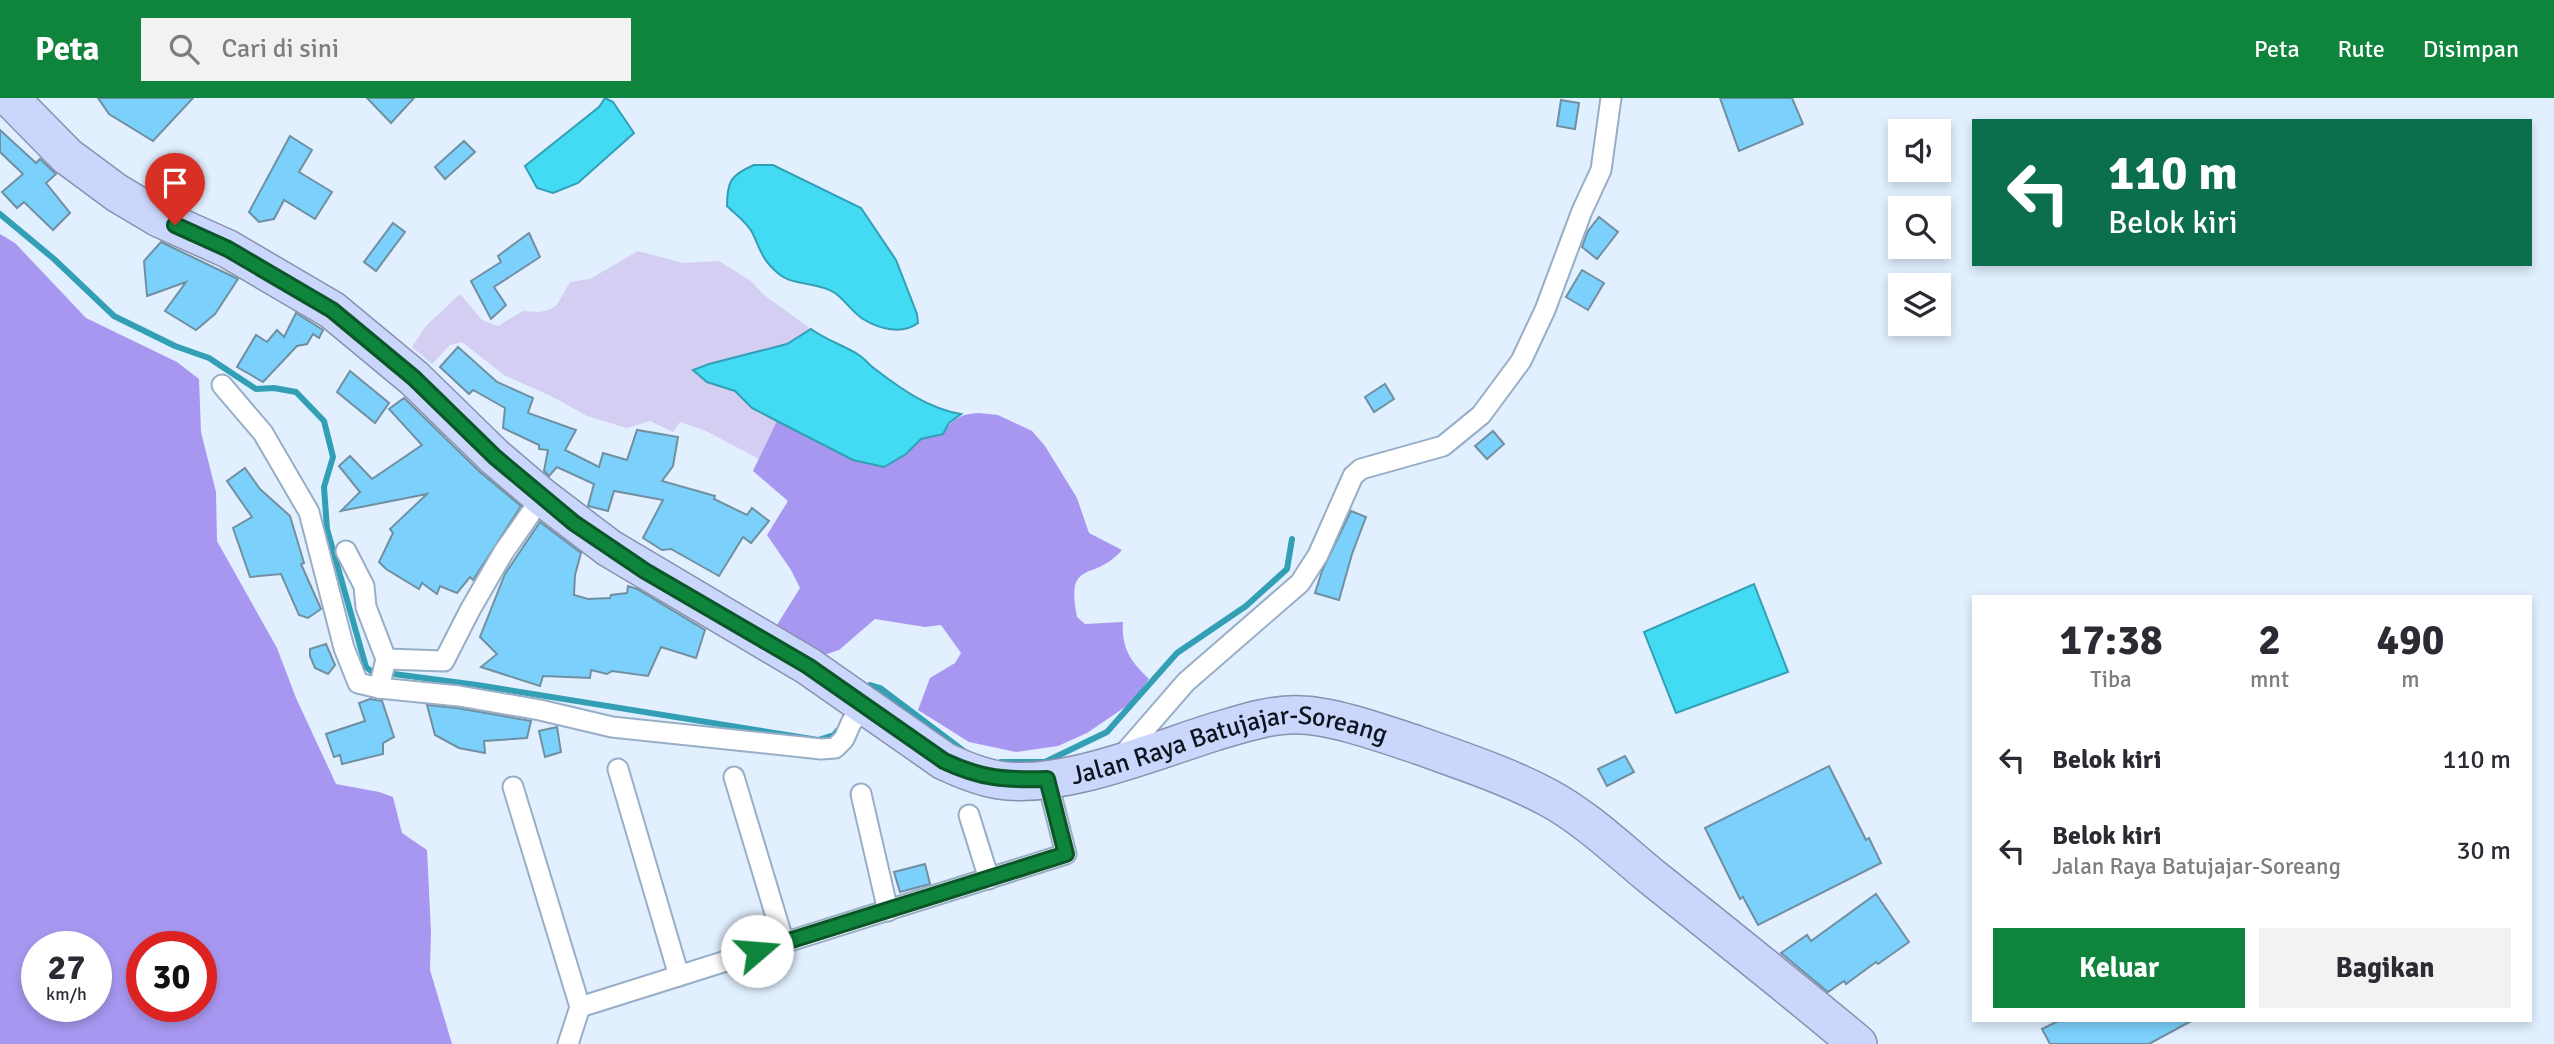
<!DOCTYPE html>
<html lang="id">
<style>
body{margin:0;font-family:Signika,sans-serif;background:#f2f2f3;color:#2b2b33;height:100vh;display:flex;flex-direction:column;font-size:26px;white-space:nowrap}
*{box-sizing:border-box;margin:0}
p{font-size:23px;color:#7c7c81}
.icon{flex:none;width:38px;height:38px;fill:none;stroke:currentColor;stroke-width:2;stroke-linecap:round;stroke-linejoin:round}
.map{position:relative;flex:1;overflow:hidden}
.sheet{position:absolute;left:1972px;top:497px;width:560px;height:427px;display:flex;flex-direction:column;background:#fff;border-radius:0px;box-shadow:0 4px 10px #0003}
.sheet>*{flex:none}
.guide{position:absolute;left:1972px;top:21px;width:560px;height:147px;border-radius:0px;box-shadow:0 4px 10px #0003;background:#0b6e4f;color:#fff;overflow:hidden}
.tools{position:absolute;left:1888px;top:21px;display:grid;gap:14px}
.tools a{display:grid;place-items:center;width:63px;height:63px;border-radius:0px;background:#fff;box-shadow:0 4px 10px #0003;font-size:35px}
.speed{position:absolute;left:21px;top:833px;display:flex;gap:14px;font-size:35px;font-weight:700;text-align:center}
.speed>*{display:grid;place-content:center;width:91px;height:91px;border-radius:50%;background:#fff;box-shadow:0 4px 10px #0003;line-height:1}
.speed small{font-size:18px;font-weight:400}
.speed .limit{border:10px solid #d22;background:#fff;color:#111}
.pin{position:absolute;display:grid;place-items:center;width:60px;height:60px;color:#fff;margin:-72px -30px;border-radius:50% 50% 50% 0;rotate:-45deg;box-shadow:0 0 7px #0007}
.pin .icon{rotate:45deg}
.me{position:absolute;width:77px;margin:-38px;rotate:72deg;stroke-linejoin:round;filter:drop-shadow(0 0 5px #0008)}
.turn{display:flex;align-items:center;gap:24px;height:147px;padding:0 21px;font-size:32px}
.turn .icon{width:91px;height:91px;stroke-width:2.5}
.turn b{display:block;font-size:49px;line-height:60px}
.eta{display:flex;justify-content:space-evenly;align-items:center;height:119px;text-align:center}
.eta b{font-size:42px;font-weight:700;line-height:49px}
.button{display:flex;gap:14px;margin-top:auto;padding:14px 21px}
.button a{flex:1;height:80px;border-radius:0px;background:#0f843c;color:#fff;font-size:28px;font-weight:700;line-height:80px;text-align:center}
.button a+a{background:#f2f2f3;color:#2b2b33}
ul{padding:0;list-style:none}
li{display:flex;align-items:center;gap:21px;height:91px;padding:0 21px}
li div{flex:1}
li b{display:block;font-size:26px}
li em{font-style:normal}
header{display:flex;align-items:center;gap:42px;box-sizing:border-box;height:98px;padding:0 35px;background:#0f843c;color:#fff}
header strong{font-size:33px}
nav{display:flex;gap:38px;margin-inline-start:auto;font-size:24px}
.search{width:490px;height:63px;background:#f2f2f3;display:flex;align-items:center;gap:18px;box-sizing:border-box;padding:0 24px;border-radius:0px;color:#7c7c81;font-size:26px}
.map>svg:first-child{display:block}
.green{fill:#d3cef2}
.forest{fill:#a897f0;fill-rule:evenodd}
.water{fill:#43dbf4;stroke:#329fb4;stroke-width:2}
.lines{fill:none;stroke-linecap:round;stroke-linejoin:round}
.stream{stroke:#329fb4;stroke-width:6}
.building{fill:#7bd1fb;stroke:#7090a1;stroke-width:2}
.street-casing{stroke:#98aec7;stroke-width:23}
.highway-casing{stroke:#8892ae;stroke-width:40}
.street{stroke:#fff;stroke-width:19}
.highway{stroke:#cad6fc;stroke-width:37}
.route-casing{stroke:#0a5627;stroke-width:18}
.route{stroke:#0f843c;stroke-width:12}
.labels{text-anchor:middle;stroke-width:5;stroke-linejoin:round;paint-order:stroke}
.street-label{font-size:26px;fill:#0c141d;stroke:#fff}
</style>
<header>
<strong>Peta</strong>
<div class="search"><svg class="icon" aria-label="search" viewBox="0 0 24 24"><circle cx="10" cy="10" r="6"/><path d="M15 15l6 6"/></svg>Cari di sini</div>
<nav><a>Peta</a><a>Rute</a><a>Disimpan</a></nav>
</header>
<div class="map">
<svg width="2554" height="946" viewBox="0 0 2554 946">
<rect width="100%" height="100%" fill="#e1efff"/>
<polygon class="green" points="638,153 683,165 719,163 751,183 764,197 811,231 787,246 709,266 707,284 735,293 752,310 777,323 759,361 704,332 680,324 673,334 650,323 627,330 587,318 551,298 504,277 462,244 450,247 432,266 412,249 426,228 460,196 482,222 498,228 523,213 539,214 549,212 557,207 570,184 590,181"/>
<g class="forest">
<path d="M0,136L15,145L86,220L177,264L199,281L201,334L216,394L217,443L277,550L296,600L336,686L379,694L393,699L402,735L427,752L431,834L430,872L452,946H0ZM37,849H96V908H37ZM142,849H201V908H142Z"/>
<path d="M979,315L998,317L1032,333L1045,348L1077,400L1089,435L1122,452C1094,485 1065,459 1077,519L1085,526L1123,524C1121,550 1131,564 1149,581L1131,605L1087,635L1058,648L1016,654L969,644L918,612L930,580L955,565L961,555L941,527L925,529L875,521L839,552L821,558L777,527L800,490L791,472L767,437L788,403L753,373L777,323L853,362L906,356L921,341L943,336C953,320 961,316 979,315Z"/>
</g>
<g class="water">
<polygon points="605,0 613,4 634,35 578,85 553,95 537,90 525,68 599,9"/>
<path d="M754,67H773L861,110L896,162L917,216L918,225C902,237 879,231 863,221C852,214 845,202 835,195C819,184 793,188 779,176C762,162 761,153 753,136C748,125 735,116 727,108C727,83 731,77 754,67Z"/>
<path d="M811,231C826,242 843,247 859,257C865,261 869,267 875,271C901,291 929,311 961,316L949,325L943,336L921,341L906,356L884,369L853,362L777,323L752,310L735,293L707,284L693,272L709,266L787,246Z"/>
<polygon points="1754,486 1788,574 1676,615 1644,534"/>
</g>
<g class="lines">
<g class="stream">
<polyline points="0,116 54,161 114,218 175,248 209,260 256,291 274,290 296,294 324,323 333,359 324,389 327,431 366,569 371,573 477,587 818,642 834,637 837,633"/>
<polyline points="867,593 870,587 880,590 965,654"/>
<polyline points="1001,664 1045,664 1107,634 1177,555 1246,508 1287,471 1292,441"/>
</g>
</g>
<g class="building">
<polygon points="98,0 193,0 153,43 109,16"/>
<polygon points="367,0 414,0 391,25"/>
<polygon points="1720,0 1792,0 1803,26 1739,53"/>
<polygon points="1561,2 1579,5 1575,31 1557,28"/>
<polygon points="0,32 36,65 40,61 56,76 46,85 70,115 53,132 24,104 17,110 2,94 23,76 0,54"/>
<polygon points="290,38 312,52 299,74 332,94 315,121 284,102 274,121 259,124 249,114"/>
<polygon points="464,43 475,54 445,81 435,69"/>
<polygon points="1599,119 1618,134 1597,161 1582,149 1588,133"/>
<polygon points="393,125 405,134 376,173 364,164"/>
<polygon points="529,135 540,159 494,189 506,207 491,221 471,183 501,164 498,158"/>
<polygon points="161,144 238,181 215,216 196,232 165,213 186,184 147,198 144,163"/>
<polygon points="1582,172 1604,185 1588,212 1566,199"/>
<polygon points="296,215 323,232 319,240 313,236 307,246 297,248 263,284 237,269 256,237 267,244 277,232 284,239"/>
<polygon points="458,249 497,284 533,300 528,315 576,332 565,352 599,369 603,355 627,362 637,332 678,339 673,368 662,383 715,398 714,401 747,417 752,410 769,423 751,445 743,439 719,478 671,451 662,452 643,440 663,402 614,393 608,413 588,408 594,386 557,369 549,378 544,373 548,352 539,351 539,347 503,330 505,310 473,292 469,296 440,269"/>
<polygon points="350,273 389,305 375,325 337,294"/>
<polygon points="1385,286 1394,301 1374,314 1365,299"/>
<polygon points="404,300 480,374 521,408 473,482 470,479 457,495 440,488 437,496 422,485 419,491 386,471 379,464 393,435 390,431 427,396 341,413 360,394 339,368 350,358 372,381 422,347 389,311"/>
<polygon points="1493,333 1504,346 1487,361 1475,348"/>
<polygon points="245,370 260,391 290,418 304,465 301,466 321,511 308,520 299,517 281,476 250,479 233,430 252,419 227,383"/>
<polygon points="1351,413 1366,419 1352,456 1339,502 1315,495 1322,473"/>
<polygon points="540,424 581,455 575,477 574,497 588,501 610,500 611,497 627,495 628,488 637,491 705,532 696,560 661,549 648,578 612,573 607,576 591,572 590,580 543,578 540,588 481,569 497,556 480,539 505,476"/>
<polygon points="326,546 335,567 328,576 315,570 310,558 310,551"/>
<polygon points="370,601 382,603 394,639 383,645 383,656 342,666 340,657 334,659 326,636 365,623 359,605"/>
<polygon points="427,607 457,610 531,623 527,640 484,643 485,655 459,650 435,637"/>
<polygon points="557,629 561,654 545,659 539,633"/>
<polygon points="1625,658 1634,674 1607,688 1598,671"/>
<polygon points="1829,668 1866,742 1869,740 1881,765 1758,827 1743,799 1740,801 1705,730"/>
<polygon points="925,766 930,786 900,794 894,774"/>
<polygon points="1876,796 1909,844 1878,866 1876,864 1846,886 1844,883 1828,894 1781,855 1807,837 1811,843"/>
<polygon points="2060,922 2193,922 2149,946 2050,946 2042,931"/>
</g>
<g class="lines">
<defs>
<g id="street">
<polyline points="222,287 263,335 309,414 344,550 358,585 379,590 459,598 540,612 612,629 821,651 835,650 844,641 852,623 869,611"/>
<polyline points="346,453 364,488 366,509 386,561 379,590"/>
<polyline points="386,561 444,563 470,512 503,455 542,399"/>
<polyline points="1120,660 1186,584 1300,485 1318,457 1353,378 1361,371 1443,348 1481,317 1521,263 1545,212 1582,113 1601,72 1611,0"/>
<polyline points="618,671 679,878"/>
<polyline points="734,679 784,845"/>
<polyline points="513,689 580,909"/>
<polyline points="861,696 888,813"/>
<polyline points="969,717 989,781"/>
<polyline points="568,946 580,909 1066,756 1047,681"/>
</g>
<g id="highway">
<path id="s1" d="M10,0L67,58L117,95L159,120L228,151L332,212L414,280L495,359L542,399L609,450L808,568L944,663C961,671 980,679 999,682C1060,692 1154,653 1214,634C1241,626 1273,615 1302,617C1334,618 1384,636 1415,646C1459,662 1506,677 1547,699C1585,719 1619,752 1652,779C1721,834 1790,889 1858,946"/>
</g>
</defs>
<use href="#street" class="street-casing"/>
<use href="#highway" class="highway-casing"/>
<use href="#street" class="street"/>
<use href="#highway" class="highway"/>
</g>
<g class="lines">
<defs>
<path id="route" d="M175,127L228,151L332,212L414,280L495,359L574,425L645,473L808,568L944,663C982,681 1006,682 1047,681L1066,756L757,853"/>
</defs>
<use href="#route" class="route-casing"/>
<use href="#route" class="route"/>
</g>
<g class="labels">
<g class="street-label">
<text dy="9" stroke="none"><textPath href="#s1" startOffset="1446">Jalan Raya Batujajar-Soreang</textPath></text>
</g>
</g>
</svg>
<div class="tools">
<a><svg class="icon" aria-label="sound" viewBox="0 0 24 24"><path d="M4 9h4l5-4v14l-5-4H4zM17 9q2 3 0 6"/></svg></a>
<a><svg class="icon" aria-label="search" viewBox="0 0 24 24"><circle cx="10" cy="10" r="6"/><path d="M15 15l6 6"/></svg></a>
<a><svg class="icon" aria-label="layers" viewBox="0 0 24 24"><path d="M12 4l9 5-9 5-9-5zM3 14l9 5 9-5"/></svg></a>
</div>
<div class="speed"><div>27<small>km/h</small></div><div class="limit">30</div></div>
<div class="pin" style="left:175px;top:127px;background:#d93025"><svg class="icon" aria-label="arrive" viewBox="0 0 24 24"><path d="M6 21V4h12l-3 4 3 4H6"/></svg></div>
<svg class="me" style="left:757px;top:853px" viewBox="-20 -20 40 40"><circle r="19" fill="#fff"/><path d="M0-13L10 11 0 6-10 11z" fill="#0f843c"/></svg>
<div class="guide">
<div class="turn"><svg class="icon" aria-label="left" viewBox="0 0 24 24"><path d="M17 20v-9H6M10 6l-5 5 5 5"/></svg><div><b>110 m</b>Belok kiri</div></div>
</div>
<section class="sheet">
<div class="eta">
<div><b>17:38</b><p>Tiba</p></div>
<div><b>2</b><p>mnt</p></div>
<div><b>490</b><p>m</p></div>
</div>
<ul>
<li><svg class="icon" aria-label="left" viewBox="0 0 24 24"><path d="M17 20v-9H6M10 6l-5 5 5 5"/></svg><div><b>Belok kiri</b></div><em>110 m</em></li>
<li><svg class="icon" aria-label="left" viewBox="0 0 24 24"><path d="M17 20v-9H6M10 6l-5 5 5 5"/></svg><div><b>Belok kiri</b><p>Jalan Raya Batujajar-Soreang</p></div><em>30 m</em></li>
</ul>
<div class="button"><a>Keluar</a><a>Bagikan</a></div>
</section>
</div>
